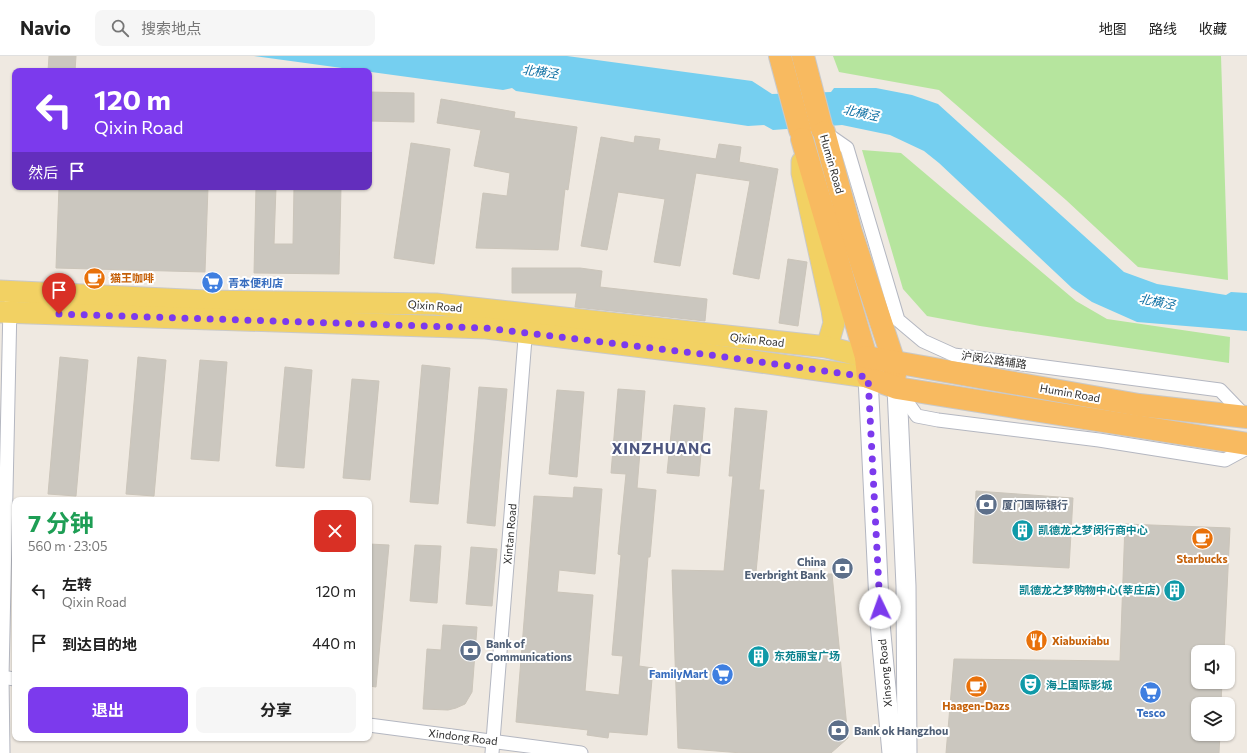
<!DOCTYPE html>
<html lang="zh">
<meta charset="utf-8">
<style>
body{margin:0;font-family:Commissioner,"Noto Sans SC",sans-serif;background:#f6f6f6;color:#222;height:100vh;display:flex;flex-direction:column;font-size:15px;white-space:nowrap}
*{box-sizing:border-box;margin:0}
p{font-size:13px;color:#767676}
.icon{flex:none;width:22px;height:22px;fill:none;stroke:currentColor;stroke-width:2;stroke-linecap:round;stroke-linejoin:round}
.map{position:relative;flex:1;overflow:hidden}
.sheet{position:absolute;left:12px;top:441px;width:360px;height:244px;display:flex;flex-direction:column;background:#fff;border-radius:8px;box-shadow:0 1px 3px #0004}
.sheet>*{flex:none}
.top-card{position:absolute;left:12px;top:12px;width:360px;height:122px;border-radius:8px;box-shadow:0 1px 3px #0004;background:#7c3aed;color:#fff;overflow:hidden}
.buttons{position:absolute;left:1191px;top:589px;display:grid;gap:8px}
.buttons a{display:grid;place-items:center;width:44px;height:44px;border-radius:8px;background:#fff;box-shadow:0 1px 3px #0004;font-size:20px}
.pin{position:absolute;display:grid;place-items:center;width:34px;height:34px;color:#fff;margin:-41px -17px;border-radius:50% 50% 50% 0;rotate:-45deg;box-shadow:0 0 4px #0007}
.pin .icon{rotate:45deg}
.me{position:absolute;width:44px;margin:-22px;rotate:357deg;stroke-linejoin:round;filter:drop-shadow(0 0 3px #0008)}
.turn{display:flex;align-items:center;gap:14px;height:84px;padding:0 16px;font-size:18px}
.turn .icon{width:52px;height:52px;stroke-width:2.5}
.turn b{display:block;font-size:28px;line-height:34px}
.then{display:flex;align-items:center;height:38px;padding:0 16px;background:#0003;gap:8px;font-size:15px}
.round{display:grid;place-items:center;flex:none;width:42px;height:42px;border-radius:8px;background:#f6f6f6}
.overview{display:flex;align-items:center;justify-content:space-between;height:68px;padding:0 16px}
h1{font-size:24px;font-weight:700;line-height:30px;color:#1e9e55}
.cta{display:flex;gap:8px;margin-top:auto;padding:8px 16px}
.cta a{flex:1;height:46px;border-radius:8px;background:#7c3aed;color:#fff;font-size:16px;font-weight:700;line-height:46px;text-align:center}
.cta a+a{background:#f6f6f6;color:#222}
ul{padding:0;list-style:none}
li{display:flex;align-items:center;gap:12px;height:52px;padding:0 16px}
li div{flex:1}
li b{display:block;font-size:15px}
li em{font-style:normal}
header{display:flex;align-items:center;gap:24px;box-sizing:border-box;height:56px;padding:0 20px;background:#fff;border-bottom:1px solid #e0e0e0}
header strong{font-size:19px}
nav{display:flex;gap:22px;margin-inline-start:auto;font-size:14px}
.search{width:280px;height:36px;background:#f6f6f6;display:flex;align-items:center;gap:10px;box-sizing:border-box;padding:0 14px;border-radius:8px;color:#767676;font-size:15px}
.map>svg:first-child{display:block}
.green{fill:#b6e59e}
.water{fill:#75cff0}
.building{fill:#cbc7bf;stroke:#cbc5ba}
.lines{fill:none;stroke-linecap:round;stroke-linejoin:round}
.minor-casing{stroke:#b4b7c1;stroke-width:15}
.secondary-casing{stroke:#b4b7c1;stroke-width:21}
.primary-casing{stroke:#c9c9c9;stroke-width:23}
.trunk-casing{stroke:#c9c9c9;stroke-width:24}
.minor{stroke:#fff;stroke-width:13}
.secondary{stroke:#fff;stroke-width:19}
.primary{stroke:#f2d163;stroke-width:21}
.trunk{stroke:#f8ba60;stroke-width:22}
.route{stroke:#7c3aed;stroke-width:7;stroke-dasharray:0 12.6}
.labels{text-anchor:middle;stroke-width:4;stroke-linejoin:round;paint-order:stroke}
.street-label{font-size:11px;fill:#2e2e2e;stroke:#fff}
.food-label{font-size:11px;font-weight:bold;fill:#c56008;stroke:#fff;text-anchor:start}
.shop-label{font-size:11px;font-weight:bold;fill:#366cbe;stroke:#fff;text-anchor:start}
.service-label{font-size:11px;font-weight:bold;fill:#4e5e75;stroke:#fff;text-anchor:start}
.culture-label{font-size:11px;font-weight:bold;fill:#0d838f;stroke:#fff;text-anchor:start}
.water-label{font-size:12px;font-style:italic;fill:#0d6fa3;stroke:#fff}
.district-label{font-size:15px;font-weight:bold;letter-spacing:1px;fill:#4d5680;stroke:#fff}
</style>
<header>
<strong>Navio</strong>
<div class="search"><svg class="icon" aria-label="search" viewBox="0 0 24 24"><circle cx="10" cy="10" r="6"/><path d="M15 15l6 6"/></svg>搜索地点</div>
<nav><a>地图</a><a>路线</a><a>收藏</a></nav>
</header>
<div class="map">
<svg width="1247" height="697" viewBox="0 0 1247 697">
<rect width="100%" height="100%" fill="#efe9e1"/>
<g class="green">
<polygon points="833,0 1221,0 1228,224 1138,211 1066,144 939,34 839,16"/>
<polygon points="862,94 901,97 1076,245 1107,263 1230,281 1229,307 980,270 927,260 903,233"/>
</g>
<polygon class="water" points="254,0 567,0 752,25 772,38 831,36 834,32 876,32 912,39 938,48 1124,216 1157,228 1226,239 1231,236 1247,237 1247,275 1137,266 1092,246 1072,232 939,107 924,95 890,79 842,69 773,74 764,69 748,70 516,35 512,32 503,34"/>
<g class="building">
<polygon points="49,0 76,0 75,15 48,15"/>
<polygon points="369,36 414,37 414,66 369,65"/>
<polygon points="441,43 515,56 514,62 577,71 568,134 565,133 558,194 476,192 483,137 507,140 510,117 474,110 481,74 437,67"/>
<polygon points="635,80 660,83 658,94 716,103 719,88 741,91 739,106 778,113 759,223 733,218 750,125 696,117 680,210 654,206 665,143 618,136 607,194 581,190 601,81 634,87"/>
<polygon points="411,87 450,93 434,208 394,202"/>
<polygon points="59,131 208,131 205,216 56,212"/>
<polygon points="256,131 276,131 274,188 293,188 294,131 341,131 339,218 254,217"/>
<polygon points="788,203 807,206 798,270 779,267"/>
<polygon points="512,212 580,212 602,215 600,231 707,243 705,265 575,251 577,237 512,237"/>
<polygon points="60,301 88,304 76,440 48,438"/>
<polygon points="138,301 166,304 154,440 126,438"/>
<polygon points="200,304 227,306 219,405 191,403"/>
<polygon points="422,309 450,312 438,448 410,446"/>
<polygon points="285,311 312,314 304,412 276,410"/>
<polygon points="352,323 379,325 370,424 343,422"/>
<polygon points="479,331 507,333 495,470 467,467"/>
<polygon points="618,333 645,335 637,432 656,434 650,501 648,501 639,610 653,612 647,679 609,676 608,682 587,679 588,674 516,666 534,440 573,442 574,431 602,433 595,518 559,514 557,536 593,539 585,635 619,639 623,600 612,599 621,499 618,498 626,418 611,417"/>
<polygon points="557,334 584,336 577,421 549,418"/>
<polygon points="674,349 705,352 699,420 667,417"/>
<polygon points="735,352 767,355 759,434 764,434 756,516 832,518 848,682 831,697 742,697 678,692 672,514 724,515 733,420 729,420"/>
<polygon points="976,435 1073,442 1069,512 973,507"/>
<polygon points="1125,468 1230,472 1224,596 1198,596 1198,626 1222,626 1221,648 1198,648 1198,678 1220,678 1219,697 946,697 954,603 1120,605"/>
<polygon points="369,488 389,489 376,631 369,630"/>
<polygon points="415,489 441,490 437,547 410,545"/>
<polygon points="471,491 497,493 492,550 466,548"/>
<polygon points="443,569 477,571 472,636 465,648 456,652 448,654 423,653 427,593 441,594"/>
</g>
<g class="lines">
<defs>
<g id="minor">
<polyline points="824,76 847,92 898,264 923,285 954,299 1220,334 1246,361"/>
<polyline points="897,332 917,360 938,364 1099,384 1225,404 1247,392"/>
<polyline points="0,621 15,623"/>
<polyline points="369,669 581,697"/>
<polyline points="3,697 2,621 10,249"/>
<polyline points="492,697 526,270"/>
</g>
<g id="secondary">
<polyline points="868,321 880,567 892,697"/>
<polyline points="897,332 906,530 907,697"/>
</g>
<g id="primary">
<polyline points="802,106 802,117 832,254 834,267 827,291"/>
<polyline points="0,235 206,245 436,248 827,291 866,301"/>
<polyline points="0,256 486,272 710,299 868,321"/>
</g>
<g id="trunk">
<polyline points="780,0 800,74"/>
<polyline points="803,0 822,73"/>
<polyline points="824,76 851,176 894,306 895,319"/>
<polyline points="802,83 866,301 868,321 897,332 1247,388"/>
<polyline points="866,301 1139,349 1247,361"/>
</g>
</defs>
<use href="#minor" class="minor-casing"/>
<use href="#secondary" class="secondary-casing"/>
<use href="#primary" class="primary-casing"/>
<use href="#trunk" class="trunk-casing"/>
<use href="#minor" class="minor"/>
<use href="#secondary" class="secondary"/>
<use href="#primary" class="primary"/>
<use href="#trunk" class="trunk"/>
</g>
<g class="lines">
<polyline class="route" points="59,258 486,272 710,299 868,321 880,552"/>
</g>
<defs>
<symbol id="cafe-disc" viewBox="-11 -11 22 22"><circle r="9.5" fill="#e8710a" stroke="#fff"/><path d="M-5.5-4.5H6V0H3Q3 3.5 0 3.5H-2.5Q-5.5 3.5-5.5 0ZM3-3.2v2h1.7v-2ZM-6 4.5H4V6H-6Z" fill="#fff"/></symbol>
<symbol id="supermarket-disc" viewBox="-11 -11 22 22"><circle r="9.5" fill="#3f7fe0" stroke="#fff"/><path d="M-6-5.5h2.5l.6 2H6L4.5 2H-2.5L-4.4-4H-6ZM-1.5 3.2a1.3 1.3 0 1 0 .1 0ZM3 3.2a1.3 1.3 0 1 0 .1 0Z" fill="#fff"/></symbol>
<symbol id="bank-disc" viewBox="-11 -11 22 22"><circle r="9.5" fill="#5c6f8a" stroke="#fff"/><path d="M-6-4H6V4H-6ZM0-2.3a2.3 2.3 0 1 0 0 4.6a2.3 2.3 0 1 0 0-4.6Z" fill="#fff"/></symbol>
<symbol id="building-disc" viewBox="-11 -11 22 22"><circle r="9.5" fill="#0f9aa8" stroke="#fff"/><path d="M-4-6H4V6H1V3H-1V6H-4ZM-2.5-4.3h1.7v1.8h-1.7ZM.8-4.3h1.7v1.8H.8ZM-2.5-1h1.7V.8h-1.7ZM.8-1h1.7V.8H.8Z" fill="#fff"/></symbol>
<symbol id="restaurant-disc" viewBox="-11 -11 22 22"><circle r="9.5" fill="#e8710a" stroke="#fff"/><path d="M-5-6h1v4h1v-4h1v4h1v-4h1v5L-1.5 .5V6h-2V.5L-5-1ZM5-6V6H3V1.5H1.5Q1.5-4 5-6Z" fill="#fff"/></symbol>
<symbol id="theatre-disc" viewBox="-11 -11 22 22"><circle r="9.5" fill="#0f9aa8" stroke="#fff"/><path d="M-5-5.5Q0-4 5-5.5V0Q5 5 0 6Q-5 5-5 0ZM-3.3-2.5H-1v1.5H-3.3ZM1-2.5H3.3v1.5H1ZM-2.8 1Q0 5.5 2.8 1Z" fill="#fff"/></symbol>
</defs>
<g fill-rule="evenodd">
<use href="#cafe-disc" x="82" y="210" width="25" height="25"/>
<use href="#supermarket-disc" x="200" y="214" width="25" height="25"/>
<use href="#bank-disc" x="974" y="436" width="25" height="25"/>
<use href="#building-disc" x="1010" y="462" width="25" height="25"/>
<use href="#cafe-disc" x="1190" y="470" width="25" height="25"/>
<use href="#bank-disc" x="830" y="500" width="25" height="25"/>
<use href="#building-disc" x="1162" y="522" width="25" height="25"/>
<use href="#restaurant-disc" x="1024" y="572" width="25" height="25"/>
<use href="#bank-disc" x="458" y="582" width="25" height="25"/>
<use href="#building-disc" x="746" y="588" width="25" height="25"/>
<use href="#supermarket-disc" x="710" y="606" width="25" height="25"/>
<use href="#theatre-disc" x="1018" y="616" width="25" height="25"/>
<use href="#cafe-disc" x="964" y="618" width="25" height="25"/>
<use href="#supermarket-disc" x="1138" y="624" width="25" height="25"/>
<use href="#bank-disc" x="826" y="662" width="25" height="25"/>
</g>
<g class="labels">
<g class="street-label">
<text transform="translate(832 108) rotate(74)" y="4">Humin Road</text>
<text transform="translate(435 250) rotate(4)" y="4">Qixin Road</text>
<text transform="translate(757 284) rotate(6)" y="4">Qixin Road</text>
<text transform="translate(994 304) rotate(8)" y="4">沪闵公路辅路</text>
<text transform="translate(1070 337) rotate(10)" y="4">Humin Road</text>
<text transform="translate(510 478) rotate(-85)" y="4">Xintan Road</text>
<text transform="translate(885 617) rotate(-95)" y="4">Xinsong Road</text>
<text transform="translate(463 681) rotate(7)" y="4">Xindong Road</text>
</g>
<g class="food-label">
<text x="110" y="226">猫王咖啡</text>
<text x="1202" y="507" text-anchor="middle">Starbucks</text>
<text x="1052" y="589">Xiabuxiabu</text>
<text x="976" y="654" text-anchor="middle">Haagen-Dazs</text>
</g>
<g class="shop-label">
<text x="228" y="231">青本便利店</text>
<text x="708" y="622" text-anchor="end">FamilyMart</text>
<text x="1151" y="661" text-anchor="middle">Tesco</text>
</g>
<g class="service-label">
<text x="1002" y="453">厦门国际银行</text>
<text x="826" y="510" text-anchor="end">China<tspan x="826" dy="13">Everbright Bank</tspan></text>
<text x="486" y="592">Bank of<tspan x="486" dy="13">Communications</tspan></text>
<text x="854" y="679">Bank ok Hangzhou</text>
</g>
<g class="culture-label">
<text x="1038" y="478">凯德龙之梦闵行商中心</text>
<text x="1160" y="538" text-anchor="end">凯德龙之梦购物中心(莘庄店)</text>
<text x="774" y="604">东苑丽宝广场</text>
<text x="1046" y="633">海上国际影城</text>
</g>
<g class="water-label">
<text transform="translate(540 16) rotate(7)" y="4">北横泾</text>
<text transform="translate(861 57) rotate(12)" y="4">北横泾</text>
<text transform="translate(1157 246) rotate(11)" y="4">北横泾</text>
</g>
<g class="district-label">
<text x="662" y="398">XINZHUANG</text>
</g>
</g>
</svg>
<div class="buttons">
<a><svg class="icon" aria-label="sound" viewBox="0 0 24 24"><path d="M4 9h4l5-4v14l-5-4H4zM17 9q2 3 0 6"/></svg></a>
<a><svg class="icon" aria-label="layers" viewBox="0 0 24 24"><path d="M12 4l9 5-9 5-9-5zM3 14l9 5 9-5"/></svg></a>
</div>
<div class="pin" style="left:59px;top:258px;background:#d93025"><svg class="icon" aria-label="arrive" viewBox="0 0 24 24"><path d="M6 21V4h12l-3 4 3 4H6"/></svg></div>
<svg class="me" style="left:880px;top:552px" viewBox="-20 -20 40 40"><circle r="19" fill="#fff"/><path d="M0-13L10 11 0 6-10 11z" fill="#7c3aed"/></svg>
<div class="top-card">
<div class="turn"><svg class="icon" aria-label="left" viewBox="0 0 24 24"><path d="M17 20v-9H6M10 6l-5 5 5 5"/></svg><div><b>120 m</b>Qixin Road</div></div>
<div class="then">然后<svg class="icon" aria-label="arrive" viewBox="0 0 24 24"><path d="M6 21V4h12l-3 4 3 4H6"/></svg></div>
</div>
<section class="sheet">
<div class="overview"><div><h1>7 分钟</h1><p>560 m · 23:05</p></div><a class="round" style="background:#d93025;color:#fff"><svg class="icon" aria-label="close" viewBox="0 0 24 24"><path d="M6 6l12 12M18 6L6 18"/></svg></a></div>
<ul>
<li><svg class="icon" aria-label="left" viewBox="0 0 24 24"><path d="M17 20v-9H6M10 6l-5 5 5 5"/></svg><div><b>左转</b><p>Qixin Road</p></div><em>120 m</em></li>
<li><svg class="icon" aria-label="arrive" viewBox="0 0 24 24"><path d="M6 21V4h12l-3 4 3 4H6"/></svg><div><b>到达目的地</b></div><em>440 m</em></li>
</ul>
<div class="cta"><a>退出</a><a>分享</a></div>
</section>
</div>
